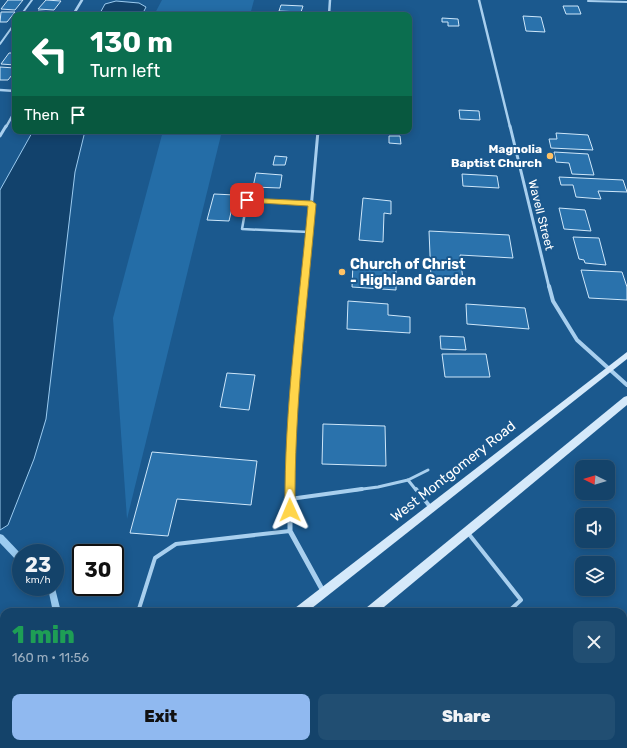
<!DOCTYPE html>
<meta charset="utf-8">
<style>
body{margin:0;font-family:Rubik,sans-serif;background:#214e72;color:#f1f3f6;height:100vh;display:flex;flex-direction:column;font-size:15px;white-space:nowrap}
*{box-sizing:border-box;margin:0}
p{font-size:13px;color:#9db0c1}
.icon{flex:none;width:22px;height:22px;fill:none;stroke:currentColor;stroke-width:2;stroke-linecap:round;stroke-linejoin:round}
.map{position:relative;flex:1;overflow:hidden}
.details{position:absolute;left:0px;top:608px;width:627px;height:140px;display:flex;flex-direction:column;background:#14436a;border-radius:12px 12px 0 0;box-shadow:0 2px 10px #0003,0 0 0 1px #335c7e}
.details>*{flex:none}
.top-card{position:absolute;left:12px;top:12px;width:400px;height:122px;border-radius:8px;box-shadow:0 2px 10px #0003,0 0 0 1px #335c7e;background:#0b6e4f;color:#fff;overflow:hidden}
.needle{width:26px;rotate:275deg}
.buttons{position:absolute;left:575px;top:460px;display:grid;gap:8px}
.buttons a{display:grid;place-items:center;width:40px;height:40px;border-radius:8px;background:#14436a;box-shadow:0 2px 10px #0003,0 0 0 1px #335c7e;font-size:20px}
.speed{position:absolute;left:12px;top:544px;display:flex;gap:8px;font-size:20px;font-weight:700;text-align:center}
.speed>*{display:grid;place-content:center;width:52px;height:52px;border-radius:50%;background:#14436a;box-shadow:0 2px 10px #0003,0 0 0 1px #335c7e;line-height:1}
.speed small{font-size:10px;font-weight:400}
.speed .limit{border:2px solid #111;border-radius:6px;background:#fff;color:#111}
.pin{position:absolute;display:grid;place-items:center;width:34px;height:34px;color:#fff;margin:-17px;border-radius:8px;box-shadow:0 2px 6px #0006}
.me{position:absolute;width:44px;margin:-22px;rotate:359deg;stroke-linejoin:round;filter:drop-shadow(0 0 3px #0008)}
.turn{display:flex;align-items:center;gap:14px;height:84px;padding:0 12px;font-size:18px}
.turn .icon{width:52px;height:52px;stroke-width:2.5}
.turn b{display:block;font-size:28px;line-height:34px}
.then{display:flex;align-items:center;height:38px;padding:0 12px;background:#0003;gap:8px;font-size:15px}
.round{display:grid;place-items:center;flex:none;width:42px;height:42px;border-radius:8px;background:#214e72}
.headline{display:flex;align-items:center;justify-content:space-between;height:68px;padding:0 12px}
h1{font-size:24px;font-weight:800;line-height:30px;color:#1e9e55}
.primary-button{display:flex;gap:8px;margin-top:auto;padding:8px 12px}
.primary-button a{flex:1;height:46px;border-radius:8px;background:#90b9f0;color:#111;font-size:16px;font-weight:800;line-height:46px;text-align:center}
.primary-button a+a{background:#214e72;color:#f1f3f6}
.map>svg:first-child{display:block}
.green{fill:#246da7}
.water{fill:#12426c;stroke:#9bcbf0}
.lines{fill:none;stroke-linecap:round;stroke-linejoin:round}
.stream{fill:#9bcbf0;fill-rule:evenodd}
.building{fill:#2a72ac;stroke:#cee7fa}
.lane-far3{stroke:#a8cfee;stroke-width:2}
.lane-far2{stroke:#a8cfee;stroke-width:2.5}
.lane-far1{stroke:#a8cfee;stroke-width:3}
.lane{stroke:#a8cfee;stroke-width:4}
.street-far3{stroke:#a8cfee;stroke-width:2.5}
.street-far2{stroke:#a8cfee;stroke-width:3}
.street-far1{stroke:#a8cfee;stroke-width:4}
.street{stroke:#a8cfee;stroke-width:5}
.secondary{fill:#d5e9fa;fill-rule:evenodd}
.route{fill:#ffd54a;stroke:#a68a30}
.poi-dot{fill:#ffc265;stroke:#1b598e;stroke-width:1.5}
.labels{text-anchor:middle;stroke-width:4;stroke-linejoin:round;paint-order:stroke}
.far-poi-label{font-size:12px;font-weight:bold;fill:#fff;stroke:#1b598e;text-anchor:end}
.far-street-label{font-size:12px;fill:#fff;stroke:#1b598e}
.poi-label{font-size:14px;font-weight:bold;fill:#fff;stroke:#1b598e;text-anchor:start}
.street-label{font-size:14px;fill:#fff;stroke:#1b598e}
</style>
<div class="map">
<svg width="627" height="748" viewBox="0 0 627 748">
<rect width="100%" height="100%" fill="#1b598e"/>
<g class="green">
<polygon points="162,0 254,0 250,15 154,15"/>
<polygon points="163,131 222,131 127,519 113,318"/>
</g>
<g class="water">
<polygon points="116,1 139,3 146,7 142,15 99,15 105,4"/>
<polygon points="33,131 85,131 75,172 46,419 34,459 8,525 0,530 0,190"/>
</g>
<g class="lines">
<g class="stream">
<polygon points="0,534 3,535 21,554 21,563 18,562 0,543"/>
<polygon points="44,587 53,587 55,588 61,612 53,612 49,593"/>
<polygon points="34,744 42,744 41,748 33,748"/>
</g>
</g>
<g class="building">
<polygon points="8,0 23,0 15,10 1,9"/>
<polygon points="46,0 61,1 54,10 38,9"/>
<polygon points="281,5 303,6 301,12 279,11"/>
<polygon points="563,6 578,6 581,14 566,14"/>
<polygon points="38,11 54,12 52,15 35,15"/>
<polygon points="1,12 15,12 7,22 0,22"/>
<polygon points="523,16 541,17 545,32 526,31"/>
<polygon points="442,18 458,19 459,26 448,26 448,22 442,22"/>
<polygon points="9,53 15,53 15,65 1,64"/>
<polygon points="0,67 15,68 15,71 8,80 0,80"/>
<polygon points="459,110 479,111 480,120 460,119"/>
<polygon points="350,131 379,131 379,134 350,133"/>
<polygon points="556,133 588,135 593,150 551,148 549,139 557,139"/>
<polygon points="389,136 400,136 401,144 389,143"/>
<polygon points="554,152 588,154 594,175 572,174 569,163 556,162"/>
<polygon points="275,156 287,157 285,165 273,165"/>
<polygon points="256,173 282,175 280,188 253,187"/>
<polygon points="462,174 497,176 499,188 463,186"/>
<polygon points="559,177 623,180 627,192 598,191 601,199 576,197 573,185 561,185"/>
<polygon points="214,194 235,195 229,221 207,220"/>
<polygon points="363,198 391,201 391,214 384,213 383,242 359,240"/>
<polygon points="559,208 585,210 591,231 564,229"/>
<polygon points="429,231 509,235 513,258 460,255 463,280 431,278"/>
<polygon points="573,237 599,238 606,265 585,263 584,260 579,259"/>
<polygon points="353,263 396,266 396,290 352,287"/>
<polygon points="581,270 622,272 627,287 627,300 589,298"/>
<polygon points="348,301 388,304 388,315 410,317 410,333 347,329"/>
<polygon points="466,304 525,308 529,329 467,324"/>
<polygon points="440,336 464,337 466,350 441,349"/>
<polygon points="442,354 486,354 490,377 445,377"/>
<polygon points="227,373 255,375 249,410 220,407"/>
<polygon points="323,424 385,426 386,466 322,464"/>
<polygon points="152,452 257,461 251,505 177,499 168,536 130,533"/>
<polygon points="480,744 535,744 538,748 476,748"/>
</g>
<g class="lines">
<g class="lane-far3">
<polyline points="588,1 627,2"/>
<polyline points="21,15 32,0"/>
<polyline points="0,44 15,23"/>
</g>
<polyline class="lane-far2" points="309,232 242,229 247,201 312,204"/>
<g class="lane-far1">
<polyline points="408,480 416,490"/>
<polyline points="355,490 378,487 408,480 428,470"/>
</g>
<g class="lane">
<polyline points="416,489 431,508"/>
<polyline points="290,499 362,489"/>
<polyline points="468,533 521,600 508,612"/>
<polyline points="138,612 155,558 176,544 290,531"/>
<polyline points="361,748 366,744"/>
</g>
<g class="street-far3">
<polyline points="479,0 510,127"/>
<polyline points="73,15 82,0"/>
<polyline points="329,15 330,0"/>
<polyline points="0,90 15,91"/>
<polyline points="6,127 15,111"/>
</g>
<g class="street-far2">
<polyline points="510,126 549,287"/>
<polyline points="0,136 6,126"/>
<polyline points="304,287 318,131"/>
</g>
<g class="street-far1">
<polyline points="549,286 553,301 577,340 627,385"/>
<polyline points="290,490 293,419 305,286"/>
</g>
<polyline class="street" points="290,489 290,531 323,591"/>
<g class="secondary">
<polygon points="627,352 627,359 307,612 294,612 295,608"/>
<polygon points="627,396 627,405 378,612 365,612 366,608 624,397"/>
<polygon points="123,744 138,744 136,748 121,748"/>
<polygon points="201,744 216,744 214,748 199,748"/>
</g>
</g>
<path class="route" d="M247,198L312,201L316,204C307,305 294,408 295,510L294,513L290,515L286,513L285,510C284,408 299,307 308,206L245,202L244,200Z"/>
<g class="poi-dot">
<circle cx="550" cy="156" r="4"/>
<circle cx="342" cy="272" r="4"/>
</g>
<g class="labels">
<g class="far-poi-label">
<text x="542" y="153">Magnolia<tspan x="542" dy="14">Baptist Church</tspan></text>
</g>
<g class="far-street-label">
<text transform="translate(541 215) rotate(76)" y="4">Wavell Street</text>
</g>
<g class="poi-label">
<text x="350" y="269">Church of Christ<tspan x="350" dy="16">- Highland Garden</tspan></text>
</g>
<g class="street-label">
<text transform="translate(453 471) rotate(-38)" y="5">West Montgomery Road</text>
</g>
</g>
</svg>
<div class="buttons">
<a><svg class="needle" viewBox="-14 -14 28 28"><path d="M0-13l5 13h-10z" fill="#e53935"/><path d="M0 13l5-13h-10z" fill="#9db0c1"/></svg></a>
<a><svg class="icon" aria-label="sound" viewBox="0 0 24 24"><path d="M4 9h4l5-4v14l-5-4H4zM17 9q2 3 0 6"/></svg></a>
<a><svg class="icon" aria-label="layers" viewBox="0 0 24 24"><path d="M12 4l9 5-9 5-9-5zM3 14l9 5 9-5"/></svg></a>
</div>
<div class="speed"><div>23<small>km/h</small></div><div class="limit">30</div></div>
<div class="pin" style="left:247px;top:200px;background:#d93025"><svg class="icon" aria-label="arrive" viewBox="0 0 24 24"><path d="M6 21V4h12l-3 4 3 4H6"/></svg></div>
<svg class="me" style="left:290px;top:510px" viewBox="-20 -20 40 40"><path d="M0-17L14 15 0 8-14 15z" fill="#ffd54a" stroke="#fff" stroke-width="4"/></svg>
<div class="top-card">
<div class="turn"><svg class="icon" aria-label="left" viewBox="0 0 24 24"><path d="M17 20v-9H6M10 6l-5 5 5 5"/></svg><div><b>130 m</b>Turn left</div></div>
<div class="then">Then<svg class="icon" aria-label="arrive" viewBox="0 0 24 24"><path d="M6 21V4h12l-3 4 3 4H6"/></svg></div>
</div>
<section class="details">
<div class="headline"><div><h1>1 min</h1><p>160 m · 11:56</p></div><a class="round"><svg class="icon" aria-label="close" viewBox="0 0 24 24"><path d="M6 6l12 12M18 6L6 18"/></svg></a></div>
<div class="primary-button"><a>Exit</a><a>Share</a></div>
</section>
</div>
